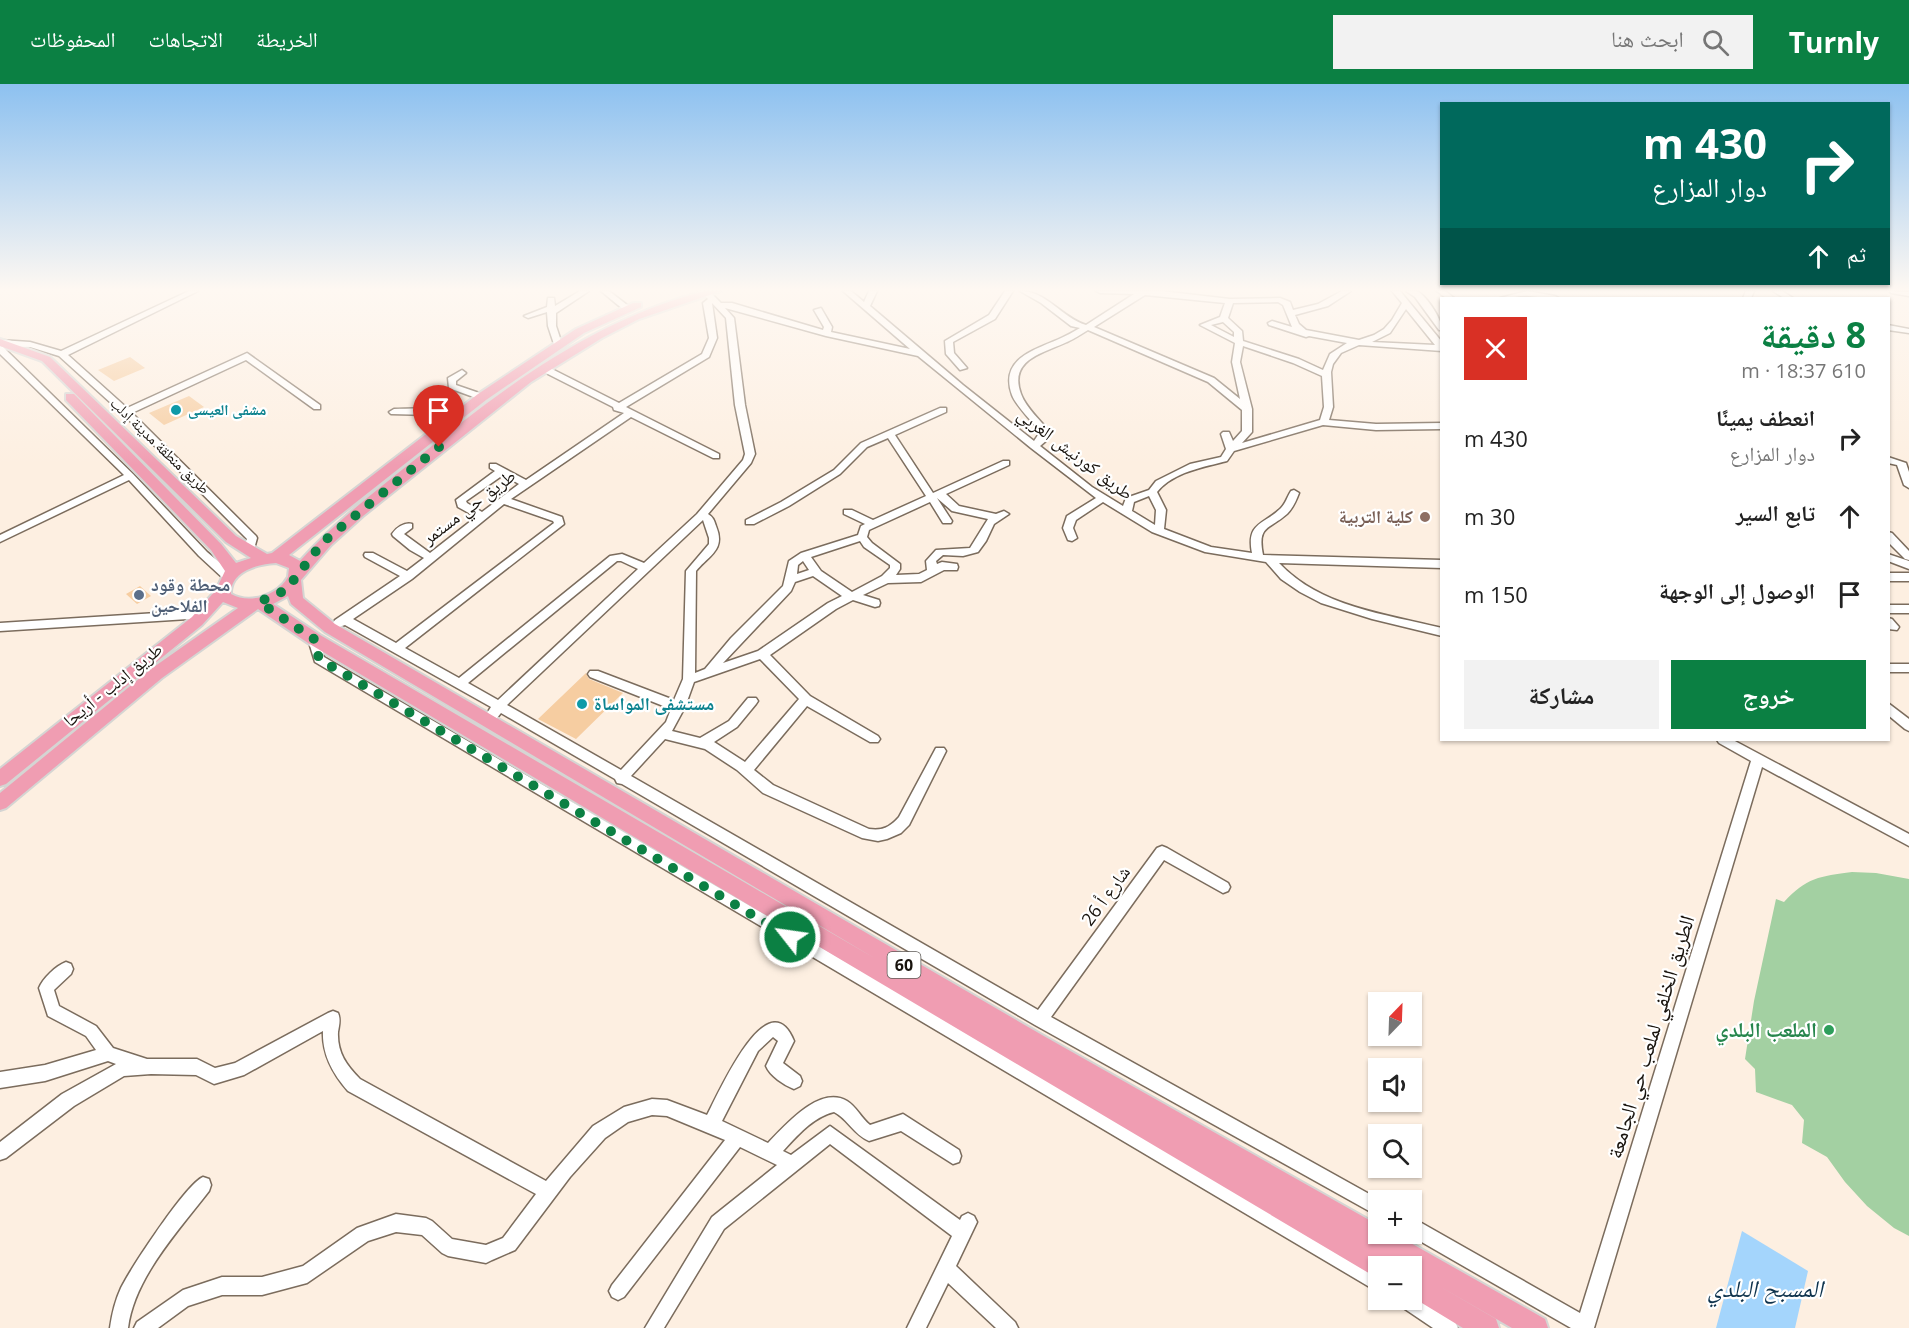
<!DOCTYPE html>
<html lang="ar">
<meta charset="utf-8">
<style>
body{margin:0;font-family:"Open Sans","Noto Naskh Arabic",sans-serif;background:#f2f2f2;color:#222;direction:rtl;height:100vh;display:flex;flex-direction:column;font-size:22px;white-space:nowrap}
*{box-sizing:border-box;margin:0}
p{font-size:20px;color:#767676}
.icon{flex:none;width:33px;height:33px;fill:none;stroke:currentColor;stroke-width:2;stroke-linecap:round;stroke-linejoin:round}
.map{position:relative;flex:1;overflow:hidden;direction:ltr}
.drawer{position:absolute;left:1440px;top:213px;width:450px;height:444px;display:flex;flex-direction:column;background:#fff;border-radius:0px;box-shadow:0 2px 4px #0004;direction:rtl}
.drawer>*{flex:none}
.hud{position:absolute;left:1440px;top:18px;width:450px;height:183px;border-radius:0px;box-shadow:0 2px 4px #0004;direction:rtl;background:#00695c;color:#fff;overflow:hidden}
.needle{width:39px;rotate:23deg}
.buttons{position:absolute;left:1368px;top:908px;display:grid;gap:12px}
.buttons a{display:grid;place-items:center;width:54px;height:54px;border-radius:0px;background:#fff;box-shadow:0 2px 4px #0004;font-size:30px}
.pin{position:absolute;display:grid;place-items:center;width:51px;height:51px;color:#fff;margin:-62px -26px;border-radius:50% 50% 50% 0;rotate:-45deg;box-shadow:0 0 6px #0007}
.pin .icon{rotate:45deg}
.me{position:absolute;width:66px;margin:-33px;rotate:300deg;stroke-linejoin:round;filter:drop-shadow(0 0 4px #0008)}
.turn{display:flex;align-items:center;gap:21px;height:126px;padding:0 24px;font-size:27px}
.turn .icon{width:78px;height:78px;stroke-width:2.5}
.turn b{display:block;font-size:42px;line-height:51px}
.then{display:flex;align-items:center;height:57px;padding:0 24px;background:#0003;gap:12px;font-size:22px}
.round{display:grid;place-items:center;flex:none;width:63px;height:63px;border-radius:0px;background:#f2f2f2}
.headline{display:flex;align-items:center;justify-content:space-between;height:102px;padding:0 24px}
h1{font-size:36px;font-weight:700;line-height:45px;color:#0b8043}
.primary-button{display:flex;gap:12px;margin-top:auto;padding:12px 24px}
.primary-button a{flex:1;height:69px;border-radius:0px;background:#0b8043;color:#fff;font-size:24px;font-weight:700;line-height:69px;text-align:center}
.primary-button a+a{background:#f2f2f2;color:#222}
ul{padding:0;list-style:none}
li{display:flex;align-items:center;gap:18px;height:78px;padding:0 24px}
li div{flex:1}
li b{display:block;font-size:22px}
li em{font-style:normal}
header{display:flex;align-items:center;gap:36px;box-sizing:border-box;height:84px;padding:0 30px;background:#0b8043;color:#fff}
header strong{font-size:28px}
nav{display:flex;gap:33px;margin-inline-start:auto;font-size:21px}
.search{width:420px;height:54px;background:#f2f2f2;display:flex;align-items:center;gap:15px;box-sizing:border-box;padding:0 21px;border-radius:0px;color:#767676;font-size:22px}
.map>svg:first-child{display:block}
.green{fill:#a3d0a2}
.water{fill:#a4d5fc}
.building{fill:#f6cda1}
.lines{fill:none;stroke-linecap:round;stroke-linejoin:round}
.minor-casing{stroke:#7b6c5d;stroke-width:3}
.major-casing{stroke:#d5d5d3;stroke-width:4}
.minor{fill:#fff;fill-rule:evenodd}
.major{fill:#f09db2;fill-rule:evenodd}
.route{stroke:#0b8043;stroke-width:10;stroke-dasharray:0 18}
.culture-dot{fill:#0f9aa8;stroke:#fff;stroke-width:2}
.education-dot{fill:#8d6e63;stroke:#fff;stroke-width:2}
.service-dot{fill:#5c6f8a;stroke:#fff;stroke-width:2}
.leisure-dot{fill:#2e9e5b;stroke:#fff;stroke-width:2}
.labels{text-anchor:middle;stroke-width:4.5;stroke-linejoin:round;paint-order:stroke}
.far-culture-label{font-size:15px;font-weight:bold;fill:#0d838f;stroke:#fff;text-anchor:start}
.far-street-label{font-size:15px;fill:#18130d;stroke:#fff}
.shield{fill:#fff;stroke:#5d5a56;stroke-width:1.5}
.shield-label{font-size:16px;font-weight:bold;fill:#18130d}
.street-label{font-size:18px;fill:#18130d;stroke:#fff}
.education-label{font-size:18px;font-weight:bold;fill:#785e54;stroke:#fff;text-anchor:end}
.service-label{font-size:18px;font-weight:bold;fill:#4e5e75;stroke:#fff;text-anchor:start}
.culture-label{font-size:18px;font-weight:bold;fill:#0d838f;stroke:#fff;text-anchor:start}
.near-leisure-label{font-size:21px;font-weight:bold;fill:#27864d;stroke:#fff;text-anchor:end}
.near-street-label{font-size:21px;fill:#18130d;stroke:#fff}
.near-water-label{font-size:24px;font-style:italic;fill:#0e334d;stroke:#fff}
</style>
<header>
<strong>Turnly</strong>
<div class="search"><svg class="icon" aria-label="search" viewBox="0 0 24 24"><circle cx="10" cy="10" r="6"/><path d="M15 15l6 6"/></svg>ابحث هنا</div>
<nav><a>الخريطة</a><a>الاتجاهات</a><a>المحفوظات</a></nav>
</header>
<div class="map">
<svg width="1909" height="1244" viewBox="0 0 1909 1244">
<rect width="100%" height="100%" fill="#fdefe1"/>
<path class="green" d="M1852,788L1876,789L1909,795V1152L1894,1144L1867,1122L1845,1098L1827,1073L1802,1059L1804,1036L1792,1021L1756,1008L1755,985L1745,975L1754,917L1776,815L1784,818C1806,794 1820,792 1852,788Z"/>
<polygon class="water" points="1742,1147 1808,1187 1795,1244 1716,1244"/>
<g class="building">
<polygon points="130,273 145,284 114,297 98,286"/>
<polygon points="189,312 204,323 164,341 149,329"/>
<polygon points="140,502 151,512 137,520 126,510"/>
<polygon points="586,589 589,595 623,609 576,655 538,635"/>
</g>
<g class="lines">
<defs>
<g id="minor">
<polygon points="189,207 198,207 68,271 127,324 247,269 320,321 320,325 314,325 246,276 132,329 256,452 257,454 254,465 249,468 244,465 247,455 123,330 59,272 30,263 0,262 0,256 30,258 61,267"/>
<polygon points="580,207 589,207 556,229 556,242 562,260 561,262 554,260 548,242 547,228 528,234 524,232 547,223 548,214 554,214 555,222"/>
<polygon points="601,207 609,207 631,224 624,226"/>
<path d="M701,207H709L721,219H732L823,246L824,243L814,226L821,224L832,243L831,248L910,265L843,207H851L864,218L869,207H877L870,222L963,301L1034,357L1040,348C1033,338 1016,322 1012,311C999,275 1034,266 1059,255C1066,252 1073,248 1080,244L1071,242L1041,219L1020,207C1047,207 1062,234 1086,241L1134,210L1100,209L1096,207H1161L1230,215L1280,214L1290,218L1293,226L1318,220L1342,207H1351L1328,222L1295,231L1299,240L1306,246L1359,256L1374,251L1384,245L1392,236L1402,219L1392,207H1400L1442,258V267L1359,261L1341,269L1333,280L1331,288L1333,323L1329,336L1376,340L1442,339V345L1376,346L1323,341L1234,367L1227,377C1204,383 1173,388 1157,408L1166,426L1164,445L1211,463L1252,469C1246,438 1264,441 1281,424C1286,419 1287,413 1291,407L1294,406L1299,409C1296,417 1293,424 1287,430C1269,446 1257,441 1263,471L1442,476V484L1279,479C1320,523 1385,530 1442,544V552L1372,535L1321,519L1300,508L1281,495L1266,478L1205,468L1152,448L1103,418L1076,436L1073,444L1077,454L1072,457L1068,456L1063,444L1067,432L1096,414L1031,364L918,272L826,252L725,224L734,234L745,321L755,370L751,379L708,430C713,433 714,436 716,442C726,466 709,471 696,487L695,589L705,585L731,554L783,502L789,477L801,469L858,451L861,442L865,440L844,430V426H852L873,436L926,412L888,354L867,363L840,390L789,422L754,440H746V436L781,418L834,386L861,359L940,324H946V328L895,351L933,409L1003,377H1009V381L946,410L959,422L996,430L1004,427L1009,430L994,440L986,457L978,468L963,472L943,471L936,477L937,480L942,478L957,480L958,483L957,486H944L921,498L888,499L863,511L879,516L880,519L879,522L875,523L853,516L836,525L770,571L810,612L878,652L880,655L878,658H870L807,622L754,686L773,701L869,745C883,747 890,743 899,733L936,664H944L946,667L909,741L901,749L887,755L878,757L862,754L763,709L737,686L705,665L665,655L631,692L1038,926L1157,764L1162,762L1167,764L1228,799L1230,803L1228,807L1223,809L1164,776L1051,933L1380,1116H1378V1132L1035,941L622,700L617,699L615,695L501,629L492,640H484L482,637L491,623L345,541L339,543L335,542L333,539L335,536L400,492L365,473L364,471L365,469H373L407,487L424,474L410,466L393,452L392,450C396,444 404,438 412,440V444L404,450L430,469L476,433L458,423L456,416L495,387L490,384V380H496L526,396L624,329L614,326L613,323L540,286V282H546L619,319L702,270L709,254L703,219L708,215ZM1145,211L1225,219L1220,233L1200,241L1235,259L1232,278L1240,315L1214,294L1094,243ZM1278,218L1283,221L1292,243L1272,237L1268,239L1269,241L1306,253L1309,252L1347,259L1330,270L1323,286L1299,275L1243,257L1242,247L1228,234L1233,219ZM712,219L726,234L735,321L745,370L743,376L697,430L644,479L622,470L610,472L459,594L405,564L564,440L562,433L511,415L631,333L713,374H719V370L626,323L709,273L717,254ZM1406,225L1435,261L1372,258L1390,249ZM1223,238L1234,248V253L1211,241ZM1088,246L1208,298L1242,326V347L1233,357L1229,348H1223L1221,350L1226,365L1221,373L1190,380L1156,397L1149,406L1126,414L1123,422L1092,403L1040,362L1047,356L1050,348C1041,337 1026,324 1021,310C1008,275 1044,269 1067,258C1074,255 1081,250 1088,246ZM1243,262L1293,279L1322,292L1324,323L1320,336L1242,359L1252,348V325L1240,278ZM503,391L519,400L482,428L467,419L466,417ZM1149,412L1156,426L1155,441L1132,427L1134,418ZM937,414L952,427L988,435L970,464L936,466L926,477L927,486L919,490L896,491L900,485V480L872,459L867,453L869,446L930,418L943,439H951L952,437ZM504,420L553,437L554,439L396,559L353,535L412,495ZM703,436L709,454V460L686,487L683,595L674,616L598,587H590L588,590L590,593L671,625L666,638L621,686L507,621ZM860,457L864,463L890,481V484L882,492L852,508L821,487L811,473ZM617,477H621L638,485L498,616L468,599ZM803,477L809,486L797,490L798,481ZM813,492L842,512L828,519L758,567L723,579L791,507L795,498ZM760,575L799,615L745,678L714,658L737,643L756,620L758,617L756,614H748L729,637L700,654L672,647L685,623L694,598Z"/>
<polygon points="1005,207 1013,207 995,235 953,258 954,269 967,284 960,286 946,270 945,257 989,231"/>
<path d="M1406,207C1411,207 1416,206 1420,209C1429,216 1442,236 1442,246H1439L1415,213Z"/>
<polygon points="1437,207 1445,207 1454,214 1446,214"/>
<path d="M1527,207L1555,212L1559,214C1549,215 1540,213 1529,212C1520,211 1510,215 1500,214Z"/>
<polygon points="1746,207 1754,207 1751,214 1743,214"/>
<polygon points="1773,207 1782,207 1793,214 1784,214"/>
<polygon points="1890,207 1909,208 1909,212 1891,209"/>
<polygon points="1888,241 1909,245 1909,249 1888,246"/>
<polygon points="0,262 3,263 133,390 207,468 233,490 234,493 233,496 225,496 199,472 129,396 0,458 0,451 124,391 0,270"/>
<polygon points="462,286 466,289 456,297 456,301 485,311 485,315 479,315 449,304 448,294"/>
<path d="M394,325C412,325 446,322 461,332L456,335L431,331L391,330L389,328Z"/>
<polygon points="1888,373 1906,379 1909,388 1909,404 1904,401 1897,381 1888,379"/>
<polygon points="1888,448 1892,449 1909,467 1909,476 1905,475 1888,458"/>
<polygon points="1888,470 1909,477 1909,485 1888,477"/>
<rect x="1888" y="489" width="21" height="8"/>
<rect x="1888" y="521" width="21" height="8"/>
<polygon points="204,526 210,530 204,534 0,547 0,539"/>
<polygon points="1888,534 1892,535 1899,543 1897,546 1888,545"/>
<polygon points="314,551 320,555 324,573 1378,1189 1378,1208 315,578 308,555"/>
<rect x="1888" y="580" width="21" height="8"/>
<polygon points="1888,619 1909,635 1909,647 1905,645 1888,631"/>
<polygon points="1717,656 1733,656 1909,750 1909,762 1762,683 1594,1244 1571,1244 1406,1149 1412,1149 1412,1135 1418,1137 1580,1229 1751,677 1719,659"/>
<path d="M66,878L71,880L73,885L71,890L54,906L59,922L96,942L113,964L147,975H197L215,984L235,979L328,929L333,927L338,929C341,936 339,941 338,948C337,968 346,981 360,995L546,1097L593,1042L624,1023L652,1015L667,1016L707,1031C718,1011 768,894 794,957L783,979L800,992L802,997L800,1002L794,1005C784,1001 770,992 766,982L778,957L773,953L758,967L722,1037L768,1059C785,1042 819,1001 847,1017C856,1022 861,1034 870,1041L903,1030L959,1066L961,1072L959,1078L953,1080L901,1047L869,1057C853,1050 848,1035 834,1028C813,1033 797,1052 783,1067L791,1071L830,1042L960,1136L962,1132L968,1129L974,1132L977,1138L956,1182L1015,1238L1018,1244H996L948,1199L926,1244H907L952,1152L830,1060L724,1145L664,1244H645L712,1133L777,1081L740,1063L624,1213L618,1216L612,1213L609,1207L612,1201L725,1056L667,1032L652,1031L628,1038L605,1054L570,1093L515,1166L492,1176L486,1179L448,1172L442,1169L422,1151L396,1148L368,1157L307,1199L262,1211H222L188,1222L158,1244H134L137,1238L183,1206L222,1193H262L303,1182L357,1144L396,1130L426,1134L432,1137L452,1155L486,1161L503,1154L536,1110L348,1007C333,990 322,971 323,947L244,991L214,1000L196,991L151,990L124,992L74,1022L6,1074L0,1076V1058L62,1010L116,980L108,977L45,997L0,1004V988L45,981L96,966L86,952L48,932L39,904C43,894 56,882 66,878Z"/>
<path d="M203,1093L209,1095L211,1101L209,1107C179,1146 134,1194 128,1244H110C112,1230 115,1217 121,1204C131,1184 186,1100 203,1093Z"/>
<polygon points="1412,1209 1455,1238 1458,1244 1433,1244 1399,1221 1396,1215 1412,1215"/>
</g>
<path id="major" d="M705,207H721L639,235L602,254L531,298L363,432L331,461L301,496L303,514L335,540L1042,951L1378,1141V1149H1393L1545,1235L1548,1244H1512L1434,1199L1496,1235L1499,1244H1463L1412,1213V1188L1420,1191L1412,1186V1182H1404L1390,1174L1393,1182H1378V1193L1372,1191L424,628L308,559L258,525L162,594L6,724L0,726V709L151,585L238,524L223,518L202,541L6,700L0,702V685L192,533L216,506L225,487L211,466L66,316V310H74L221,460L236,479L251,474L226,458L42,277L0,262V255L50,273L236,452L267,470L272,469L478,310L576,245L633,219H641V223L584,249L486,316L289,471L300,477C333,440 373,409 412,378C502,305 592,236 705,207ZM276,479L289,484L288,493C278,511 250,521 231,510C230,487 258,480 276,479ZM288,512L291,520L325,548L876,875L320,551L273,520Z"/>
</defs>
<use href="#minor" class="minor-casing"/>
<use href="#major" class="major-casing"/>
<use href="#minor" class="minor"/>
<use href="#major" class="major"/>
</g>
<linearGradient id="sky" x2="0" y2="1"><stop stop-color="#8dc1f0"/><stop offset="0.54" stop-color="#fef8f2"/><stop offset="1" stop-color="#fef8f2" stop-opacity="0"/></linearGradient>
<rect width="1909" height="381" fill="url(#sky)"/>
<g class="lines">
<polyline class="route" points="439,363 323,458 286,506 259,518 314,555 319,575 790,853"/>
</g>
<g class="culture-dot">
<circle cx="176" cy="326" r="6"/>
<circle cx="582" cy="620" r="6"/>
</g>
<circle class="education-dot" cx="1425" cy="433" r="6"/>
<circle class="service-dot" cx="139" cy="511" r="6"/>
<circle class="leisure-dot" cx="1829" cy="946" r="6"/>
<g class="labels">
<g class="far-culture-label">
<text x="188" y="331">مشفى العيسى</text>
</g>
<g class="far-street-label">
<text transform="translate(160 362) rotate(44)" y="5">طريق منطقة مدينة إدلب</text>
</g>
<rect class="shield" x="887.5" y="868" width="33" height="26" rx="4.5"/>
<g class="shield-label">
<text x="904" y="887">60</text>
</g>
<g class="street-label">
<text transform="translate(1075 370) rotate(37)" y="6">طريق كورنيش الغربي</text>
<text transform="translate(469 423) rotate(-37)" y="6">طريق حي مستمر</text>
<text transform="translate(113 601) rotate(-39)" y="6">طريق إدلب - أريحا</text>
<text transform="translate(1106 812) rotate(-54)" y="6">شارع أ 26</text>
</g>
<g class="education-label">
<text x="1413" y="439">كلية التربية</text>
</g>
<g class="service-label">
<text x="151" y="507">محطة وقود<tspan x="151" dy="21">الفلاحين</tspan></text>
</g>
<g class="culture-label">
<text x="594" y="626">مستشفى المواساة</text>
</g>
<g class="near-leisure-label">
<text x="1817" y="953">الملعب البلدي</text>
</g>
<g class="near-street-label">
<text transform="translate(1651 953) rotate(-73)" y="7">الطريق الخلفي لملعب حي الجامعة</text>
</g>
<g class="near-water-label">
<text x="1765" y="1213">المسبح البلدي</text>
</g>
</g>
</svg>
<div class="buttons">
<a><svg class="needle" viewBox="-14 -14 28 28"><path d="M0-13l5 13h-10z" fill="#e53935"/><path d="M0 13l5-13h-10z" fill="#767676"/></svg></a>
<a><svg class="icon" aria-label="sound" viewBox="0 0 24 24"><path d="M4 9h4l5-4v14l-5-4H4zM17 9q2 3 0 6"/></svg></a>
<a><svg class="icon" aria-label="search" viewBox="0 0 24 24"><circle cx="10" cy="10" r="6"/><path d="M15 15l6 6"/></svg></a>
<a>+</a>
<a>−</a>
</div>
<div class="pin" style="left:439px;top:363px;background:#d93025"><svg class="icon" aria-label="arrive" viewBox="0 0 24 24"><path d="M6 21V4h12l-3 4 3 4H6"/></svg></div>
<svg class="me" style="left:790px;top:853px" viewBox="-20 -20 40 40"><circle r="17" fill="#0b8043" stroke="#fff" stroke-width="3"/><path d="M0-11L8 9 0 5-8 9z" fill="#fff"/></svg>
<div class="hud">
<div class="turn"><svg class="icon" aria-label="right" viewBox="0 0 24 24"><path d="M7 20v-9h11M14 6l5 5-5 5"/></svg><div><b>430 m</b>دوار المزارع</div></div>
<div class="then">ثم<svg class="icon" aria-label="ahead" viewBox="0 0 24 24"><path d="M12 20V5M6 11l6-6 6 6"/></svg></div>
</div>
<section class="drawer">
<div class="headline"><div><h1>8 دقيقة</h1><p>610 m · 18:37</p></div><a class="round" style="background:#d93025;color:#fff"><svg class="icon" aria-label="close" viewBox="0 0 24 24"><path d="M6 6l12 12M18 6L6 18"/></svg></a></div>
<ul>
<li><svg class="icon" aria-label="right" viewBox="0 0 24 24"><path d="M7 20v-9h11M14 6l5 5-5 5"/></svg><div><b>انعطف يمينًا</b><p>دوار المزارع</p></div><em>430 m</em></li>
<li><svg class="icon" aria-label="ahead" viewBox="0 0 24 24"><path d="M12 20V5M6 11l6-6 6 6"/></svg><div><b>تابع السير</b></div><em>30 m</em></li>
<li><svg class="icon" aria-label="arrive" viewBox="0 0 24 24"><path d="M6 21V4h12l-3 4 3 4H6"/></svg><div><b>الوصول إلى الوجهة</b></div><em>150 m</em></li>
</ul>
<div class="primary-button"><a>خروج</a><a>مشاركة</a></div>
</section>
</div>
